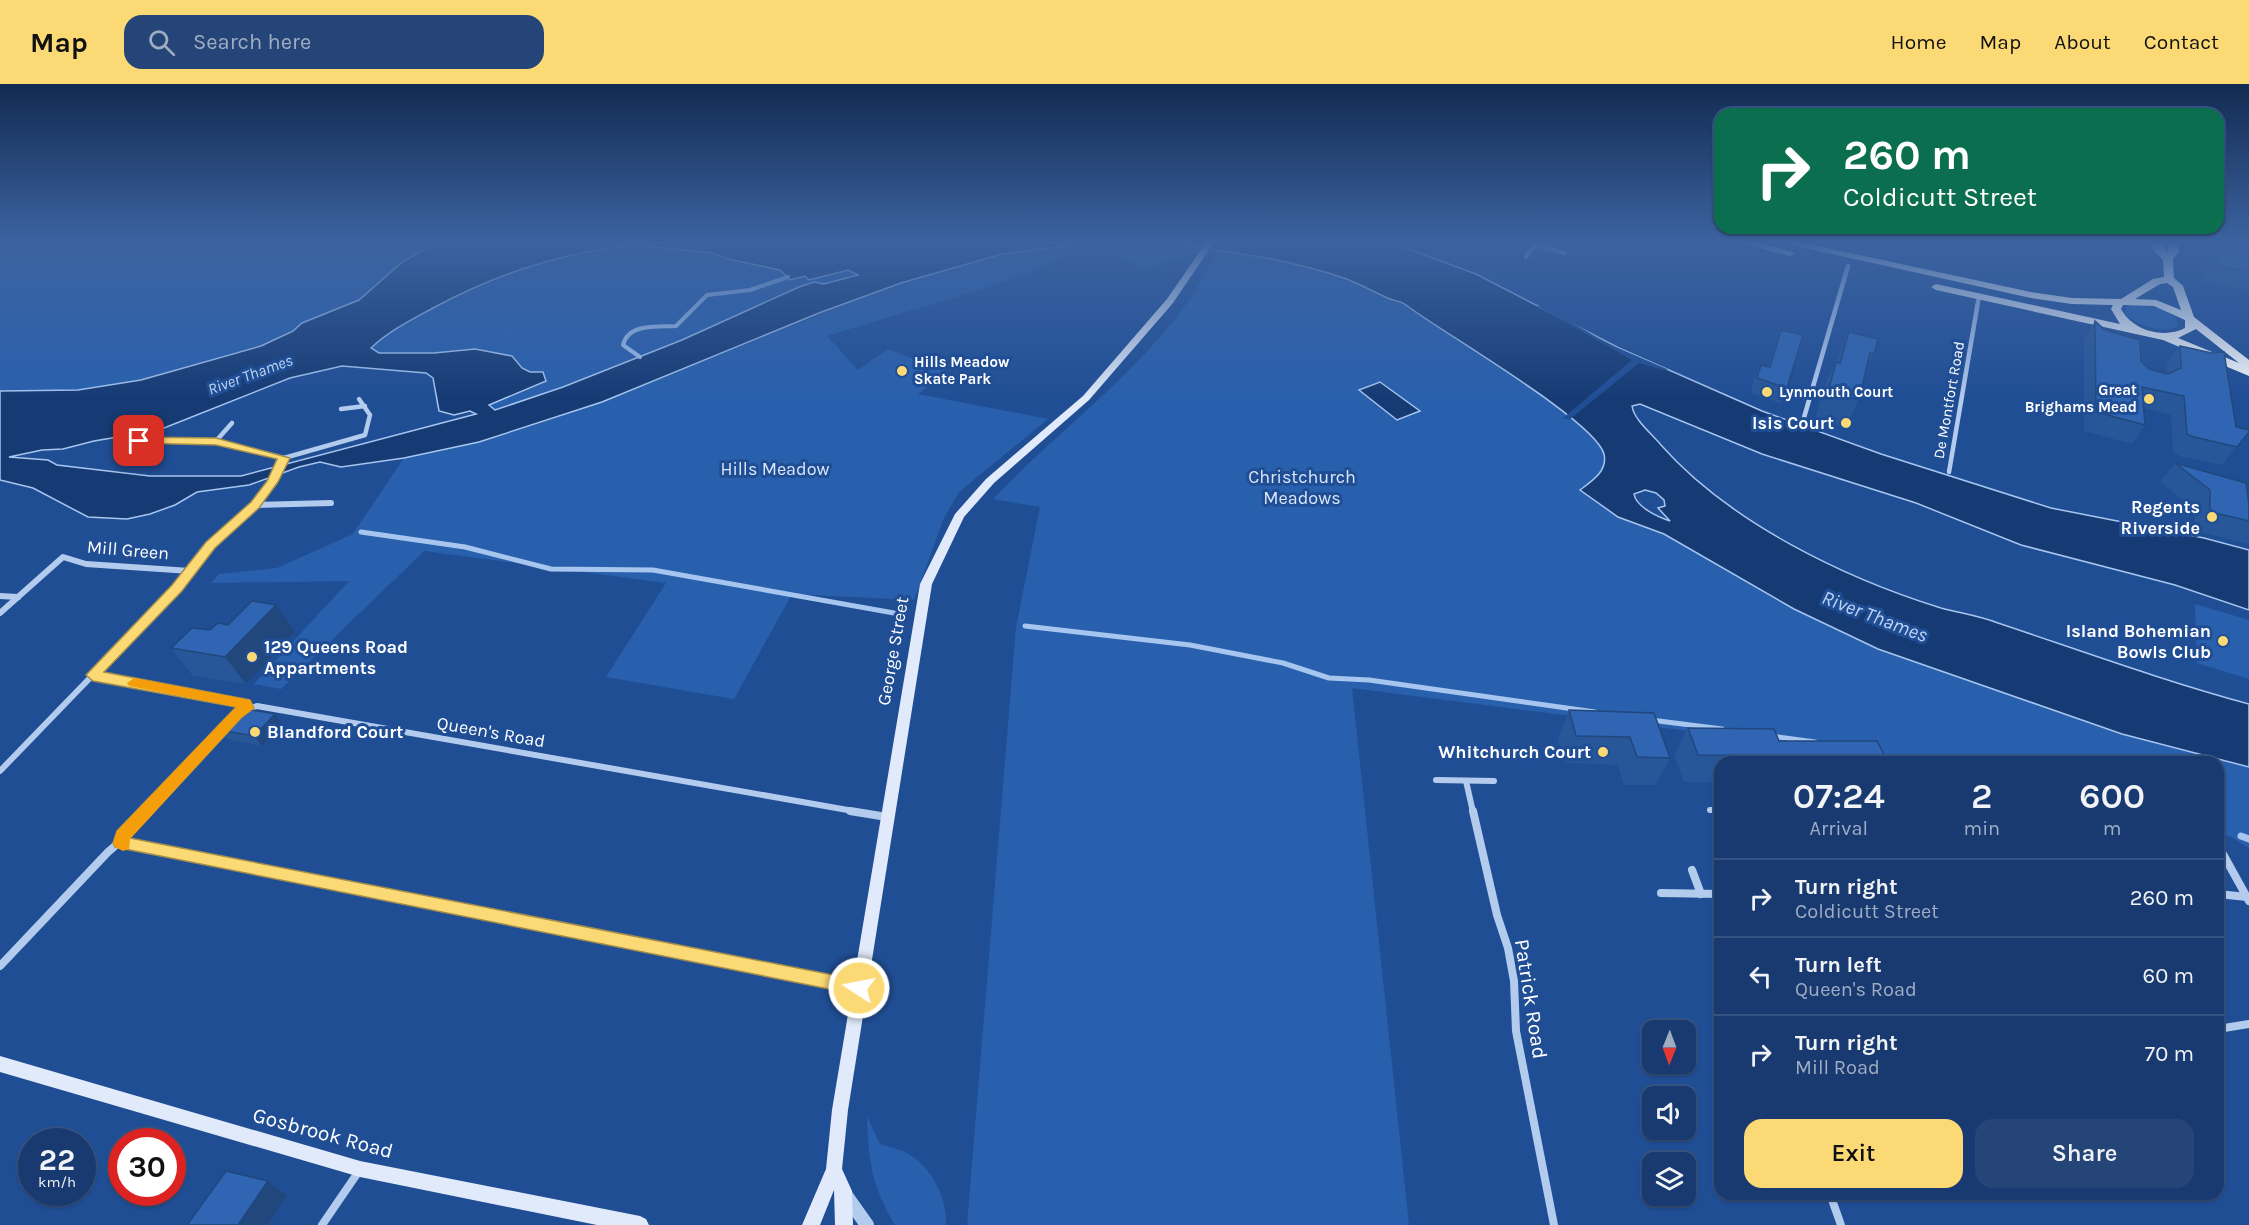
<!DOCTYPE html>
<style>
body{margin:0;font-family:Karla,sans-serif;background:#254578;color:#f1f3f6;height:100vh;display:flex;flex-direction:column;font-size:22px;white-space:nowrap}
*{box-sizing:border-box;margin:0}
p{font-size:20px;color:#9fadc3}
.icon{flex:none;width:33px;height:33px;fill:none;stroke:currentColor;stroke-width:2;stroke-linecap:round;stroke-linejoin:round}
.map{position:relative;flex:1;overflow:hidden}
.sheet{position:absolute;left:1714px;top:672px;width:510px;height:444px;display:flex;flex-direction:column;background:#183a70;border-radius:18px;box-shadow:0 2px 4px #0004,0 0 0 2px #365483}
.sheet>*{flex:none}
.guide{position:absolute;left:1714px;top:24px;width:510px;height:126px;border-radius:18px;box-shadow:0 2px 4px #0004,0 0 0 2px #365483;background:#0b6e4f;color:#fff;overflow:hidden}
.needle{width:39px;rotate:181deg}
.buttons{position:absolute;left:1642px;top:936px;display:grid;gap:12px}
.buttons a{display:grid;place-items:center;width:54px;height:54px;border-radius:12px;background:#183a70;box-shadow:0 2px 4px #0004,0 0 0 2px #365483;font-size:30px}
.speed{position:absolute;left:18px;top:1044px;display:flex;gap:12px;font-size:30px;font-weight:700;text-align:center}
.speed>*{display:grid;place-content:center;width:78px;height:78px;border-radius:50%;background:#183a70;box-shadow:0 2px 4px #0004,0 0 0 2px #365483;line-height:1}
.speed small{font-size:15px;font-weight:400}
.speed .limit{border:9px solid #d22;background:#fff;color:#111}
.pin{position:absolute;display:grid;place-items:center;width:51px;height:51px;color:#fff;margin:-26px;border-radius:12px;box-shadow:0 3px 9px #0006}
.me{position:absolute;width:66px;margin:-33px;rotate:281deg;stroke-linejoin:round;filter:drop-shadow(0 0 4px #0008)}
.turn{display:flex;align-items:center;gap:21px;height:126px;padding:0 30px;font-size:27px}
.turn .icon{width:78px;height:78px;stroke-width:2.5}
.turn b{display:block;font-size:42px;line-height:51px}
.eta{display:flex;justify-content:space-evenly;align-items:center;height:102px;text-align:center}
.eta b{font-size:36px;font-weight:600;line-height:42px}
.primary-button{display:flex;gap:12px;margin-top:auto;padding:12px 30px}
.primary-button a{flex:1;height:69px;border-radius:18px;background:#fbd974;color:#111;font-size:24px;font-weight:600;line-height:69px;text-align:center}
.primary-button a+a{background:#254578;color:#f1f3f6}
ul{padding:0;list-style:none}
li{display:flex;align-items:center;gap:18px;height:78px;padding:0 30px;border-top:2px solid #365483}
li div{flex:1}
li b{display:block;font-size:22px}
li em{font-style:normal}
header{display:flex;align-items:center;gap:36px;box-sizing:border-box;height:84px;padding:0 30px;background:#fbd974;color:#111}
header strong{font-size:28px}
nav{display:flex;gap:33px;margin-inline-start:auto;font-size:21px}
.search{width:420px;height:54px;background:#254578;display:flex;align-items:center;gap:15px;box-sizing:border-box;padding:0 21px;border-radius:18px;color:#9fadc3;font-size:22px}
.map>svg:first-child{display:block}
.green{fill:#2960ad}
.water{fill:#163a73;stroke:#a7c6ef;stroke-width:1.5;fill-rule:evenodd}
.pier{fill:#204e95}
.lines{fill:none;stroke-linecap:round;stroke-linejoin:round}
.stream-far2{stroke:#a7c6ef;stroke-width:4}
.stream-far1{stroke:#a7c6ef;stroke-width:5}
.stream{stroke:#a7c6ef;stroke-width:7}
.minor-far2{stroke:#b3ccee;stroke-width:4.5}
.minor-far1{stroke:#b3ccee;stroke-width:6}
.minor{stroke:#b3ccee;stroke-width:8}
.tertiary{stroke:#b3ccee;stroke-width:14}
.secondary{fill:#e0eafa;fill-rule:evenodd}
.primary{fill:#fafcff;fill-rule:evenodd}
.wall{fill:#285799}
.shaded-wall{fill:#21477d}
.building{fill:#2f65b2;stroke:#21477d;stroke-width:1.5}
.route{fill:#fbd974;stroke:#a38d4b;stroke-width:1.5}
.slow{fill:#f59e0b}
.poi-dot{fill:#fbd974;stroke:#204e95;stroke-width:2}
.labels{text-anchor:middle;stroke-width:6;stroke-linejoin:round;paint-order:stroke}
.far-poi-label{font-size:15px;font-weight:bold;fill:#fff;stroke:#204e95;text-anchor:start}
.far-street-label{font-size:15px;fill:#fff;stroke:#204e95}
.far-water-label{font-size:16px;font-style:italic;fill:#bfd6f5;stroke:#204e95}
.poi-label{font-size:18px;font-weight:bold;fill:#fff;stroke:#204e95;text-anchor:end}
.park-label{font-size:18px;fill:#d9e7fa;stroke:#204e95}
.street-label{font-size:18px;fill:#fff;stroke:#204e95}
.water-label{font-size:20px;font-style:italic;fill:#bfd6f5;stroke:#204e95}
.near-street-label{font-size:21px;fill:#fff;stroke:#204e95}
</style>
<header>
<strong>Map</strong>
<div class="search"><svg class="icon" aria-label="search" viewBox="0 0 24 24"><circle cx="10" cy="10" r="6"/><path d="M15 15l6 6"/></svg>Search here</div>
<nav><a>Home</a><a>Map</a><a>About</a><a>Contact</a></nav>
</header>
<div class="map">
<svg width="2249" height="1141" viewBox="0 0 2249 1141">
<rect width="100%" height="100%" fill="#204e95"/>
<g class="green">
<polygon points="0,157 438,157 401,179 359,216 302,239 293,246 261,262 145,297 89,304 86,307 0,311"/>
<polygon points="1103,157 1153,157 1191,162 1186,173 1143,184 1120,172 1071,170 1005,198 827,252 858,286 888,265 947,288 918,310 1048,335 959,408 944,434 914,516 792,510 734,615 606,593 666,499 424,467 281,605 254,600 349,497 211,499 219,490 277,484 353,450 404,374 479,358 556,334 901,199 1002,170"/>
<path d="M638,161L713,169L728,175L780,186L790,196L805,192L809,196L848,186L858,191L824,200L814,198L784,209L728,237L682,256L563,303L495,326L489,322L546,297L522,284L512,272L493,268L475,265L434,269H378L371,264C389,247 410,236 432,224C498,189 564,167 638,161Z"/>
<path d="M1218,166C1265,170 1316,183 1360,200C1371,204 1397,214 1405,220C1440,245 1595,337 1604,370C1608,387 1592,397 1580,406L1618,433L1664,450L1794,525L1878,565L2122,650L2249,683V764L2231,753L2219,749L2218,678H1933L1352,604L1409,1141H967L1016,543L1040,423L993,415C1056,349 1131,295 1186,221C1199,204 1208,184 1218,166Z"/>
<path d="M2131,221C2148,221 2163,223 2176,234L2178,242C2162,250 2136,242 2125,229L2126,223Z"/>
<polygon points="2195,520 2249,536 2249,595 2197,579"/>
<path d="M867,1033L880,1060C889,1063 899,1065 907,1069C932,1083 947,1114 946,1141H895C871,1100 869,1079 867,1033Z"/>
</g>
<g class="water">
<path d="M438,157H1103L1002,170L901,199L819,229L602,318L479,358L404,374L341,383L320,378L299,383L249,401L197,408L175,421L150,430L127,435L88,433L33,404L0,396V307L78,306L141,296L261,262L293,247L302,239L359,216L401,179ZM638,161L713,169L728,175L780,186L790,196L805,192L809,196L848,186L858,191L824,200L814,198L799,203L682,256L563,303L495,326L489,321L546,297L543,288H530L522,284L512,272L475,265L434,269H379L371,264C389,247 411,236 433,224C498,189 564,167 638,161ZM342,282L426,289L433,294L439,327L454,331L470,327L476,330L241,392H150L57,381L48,376L9,373L42,366L63,365L94,357L159,346L290,294Z"/>
<path d="M1153,157H1386L1476,190L1619,264L1762,327L1881,370L2051,424L2204,454L2249,466V526L2175,501L2021,461L1916,419L1762,370L1640,320L1632,322C1634,336 1652,350 1661,361C1729,438 1844,494 1941,524C1960,529 1980,532 1998,539C2082,567 2164,597 2249,620V683L2122,650L1878,565L1794,525L1664,450L1618,433L1580,406C1592,397 1608,387 1604,370C1595,336 1441,248 1406,221C1401,217 1395,217 1390,215C1374,208 1360,200 1344,194C1282,173 1217,166 1153,157ZM1645,406L1656,409L1664,416L1665,422L1658,424L1670,437C1658,433 1636,423 1634,410Z"/>
<polygon points="1380,298 1420,327 1397,336 1359,306"/>
</g>
<polygon class="pier" points="1537,222 1545,222 1606,259 1667,285 1667,287 1639,279 1569,336 1563,334 1632,276"/>
<g class="lines">
<path class="stream-far2" d="M640,273L623,261C628,239 658,243 676,242L707,211L750,206L788,193"/>
<g class="stream-far1">
<polyline points="361,448 465,463 551,485 653,486 894,529"/>
<polyline points="1025,542 1190,561 1283,579 1329,594 1369,596 1595,628"/>
<polyline points="1651,636 1722,645"/>
<polyline points="1770,652 1815,658"/>
</g>
<polyline class="stream" points="2241,752 2249,755"/>
<g class="minor-far2">
<polyline points="1535,161 1565,169"/>
<polyline points="1526,173 1535,161 1533,158"/>
<polyline points="341,325 365,322"/>
<polyline points="1803,337 1848,182"/>
<polyline points="139,357 216,357 284,374 265,407"/>
<polyline points="216,357 232,339"/>
<polyline points="284,374 365,351 370,331 359,315"/>
<polyline points="1949,388 1979,212"/>
</g>
<g class="minor-far1">
<polyline points="255,421 331,419"/>
<polyline points="0,512 18,513"/>
<polyline points="0,529 63,473 86,480 190,487"/>
<polyline points="93,591 245,620 247,624"/>
<polyline points="241,627 257,622 859,728"/>
<polyline points="0,687 177,504 211,461 255,421 266,406"/>
<polyline points="1436,696 1494,697"/>
<polyline points="1466,697 1473,728"/>
<polyline points="1710,726 1720,726"/>
<polyline points="145,728 225,643"/>
</g>
<g class="minor">
<polyline points="850,727 887,733"/>
<polyline points="1473,727 1497,831 1508,864 1514,897 1516,947 1554,1141"/>
<polyline points="120,759 858,903"/>
<polyline points="2218,761 2249,817"/>
<polyline points="1692,786 1701,810"/>
<polyline points="1661,809 1720,810"/>
<polyline points="2218,810 2247,813"/>
<path d="M0,882L108,768C123,757 133,740 146,727"/>
<polyline points="2218,945 2249,940"/>
<polyline points="1830,1110 1841,1141"/>
<polyline points="322,1141 359,1087"/>
</g>
<polyline class="tertiary" points="845,1110 867,1141"/>
<g class="secondary">
<polygon points="1207,157 1215,157 1173,219 1089,316 994,399 964,433 932,500 848,1026 842,1085 852,1107 853,1141 835,1141 834,1106 820,1141 802,1141 826,1085 832,1026 920,500 955,430 986,395 1083,312 1167,215"/>
<polygon points="0,972 360,1077 640,1132 646,1135 649,1141 597,1141 360,1093 0,988"/>
</g>
<g class="primary">
<polygon points="1735,157 1755,157 1795,169 1790,172"/>
<path d="M1773,157H1794L2031,208L2072,214L2121,215L2153,195L2164,193L2163,176L2154,167L2150,157H2160L2168,169L2167,157H2177L2179,168L2173,175L2174,194L2183,202L2194,233L2249,276V292L2163,256L1936,206L1931,203L1936,200L2120,240L2111,225L2113,221L2072,220L2031,214ZM2167,199L2173,203L2181,226L2156,216L2135,215L2160,200ZM2123,221L2154,222L2185,236V244C2164,255 2133,247 2121,225ZM2196,245L2239,279L2178,254Z"/>
</g>
</g>
<g class="wall">
<polygon points="1485,157 1508,157 1505,162"/>
<polygon points="2196,157 2249,157 2249,206 2206,199 2192,163"/>
<polygon points="2095,237 2149,285 2167,289 2167,280 2180,262 2236,343 2249,348 2222,381 2180,372 2173,368 2171,331 2144,324 2145,341 2132,360 2084,347 2084,255"/>
<polygon points="1781,246 1787,304 1780,319 1751,309 1754,296 1761,281 1768,282 1775,261"/>
<polygon points="1849,248 1874,270 1866,284 1859,316 1846,343 1815,335 1823,305"/>
<polygon points="2175,379 2249,420 2249,460 2200,448 2194,444 2195,425 2160,398"/>
<polygon points="210,546 295,548 246,600 193,592 171,564"/>
<polygon points="1569,626 1654,629 1670,674 1656,701 1624,701 1618,681 1565,679 1558,654"/>
<polygon points="282,640 262,662 227,655 219,646"/>
<polygon points="1688,644 1779,657 1888,678 1720,678 1720,698 1684,698 1674,671"/>
</g>
<g class="shaded-wall">
<polygon points="276,521 295,548 246,600 225,573"/>
<polygon points="275,630 282,640 262,662 254,652"/>
<polygon points="268,1097 287,1112 268,1141 238,1141"/>
</g>
<g class="building">
<polygon points="2209,157 2249,157 2249,187 2219,182"/>
<polygon points="2095,237 2105,246 2140,256 2141,277 2149,285 2168,290 2181,284 2180,262 2212,269 2224,268 2236,343 2249,346 2249,348 2237,363 2194,353 2187,350 2184,312 2142,303 2145,341 2096,328"/>
<polygon points="1781,246 1803,251 1787,304 1757,294 1761,281 1770,283"/>
<polygon points="1849,248 1878,255 1874,270 1870,269 1859,316 1828,308 1836,278 1840,279"/>
<polygon points="2175,379 2246,399 2249,420 2249,437 2215,429 2210,425 2210,406"/>
<polygon points="252,517 276,521 225,573 171,564 192,544 210,546 218,539 228,541"/>
<polygon points="241,624 275,630 254,652 219,646"/>
<polygon points="1569,626 1654,629 1670,674 1637,673 1630,653 1576,652"/>
<polygon points="1688,644 1774,645 1779,657 1877,657 1888,678 1801,678 1799,672 1698,671"/>
<polygon points="226,1087 268,1097 238,1141 187,1141"/>
</g>
<linearGradient id="sky" x2="0" y2="1"><stop stop-color="#122b52"/><stop offset="0.5" stop-color="#3c63a0"/><stop offset="1" stop-color="#3c63a0" stop-opacity="0"/></linearGradient>
<rect width="2249" height="317" fill="url(#sky)"/>
<polygon class="route" points="139,353 216,354 290,374 278,398 259,424 215,464 182,507 104,588 245,615 250,616 254,624 241,634 130,754 859,896 865,898 868,904 865,909 859,911 115,763 113,759 117,747 236,623 93,597 86,591 172,501 206,458 251,418 267,397 277,375 216,361 135,359 133,357"/>
<polygon class="slow" points="134,594 245,615 250,616 254,624 241,634 130,755 129,765 123,767 115,763 113,759 117,747 236,623 129,602 127,599"/>
<g class="poi-dot">
<circle cx="902" cy="287" r="6"/>
<circle cx="1767" cy="308" r="6"/>
<circle cx="2149" cy="315" r="6"/>
<circle cx="1846" cy="339" r="6"/>
<circle cx="2212" cy="433" r="6"/>
<circle cx="2223" cy="557" r="6"/>
<circle cx="252" cy="573" r="6"/>
<circle cx="255" cy="648" r="6"/>
<circle cx="1603" cy="668" r="6"/>
</g>
<g class="labels">
<g class="far-poi-label">
<text x="914" y="283">Hills Meadow<tspan x="914" dy="17">Skate Park</tspan></text>
<text x="2137" y="311" text-anchor="end">Great<tspan x="2137" dy="17">Brighams Mead</tspan></text>
<text x="1779" y="313">Lynmouth Court</text>
</g>
<g class="far-street-label">
<text transform="translate(1949 316) rotate(-80)" y="5">De Montfort Road</text>
</g>
<g class="far-water-label">
<text transform="translate(250 290) rotate(-20)" y="6">River Thames</text>
</g>
<g class="poi-label">
<text x="1834" y="345">Isis Court</text>
<text x="2200" y="429">Regents<tspan x="2200" dy="21">Riverside</tspan></text>
<text x="2211" y="553">Island Bohemian<tspan x="2211" dy="21">Bowls Club</tspan></text>
<text x="264" y="569" text-anchor="start">129 Queens Road<tspan x="264" dy="21">Appartments</tspan></text>
<text x="267" y="654" text-anchor="start">Blandford Court</text>
<text x="1591" y="674">Whitchurch Court</text>
</g>
<g class="park-label">
<text x="775" y="391">Hills Meadow</text>
<text x="1302" y="399">Christchurch<tspan x="1302" dy="21">Meadows</tspan></text>
</g>
<g class="street-label">
<text transform="translate(128 466) rotate(5)" y="6">Mill Green</text>
<text transform="translate(893 567) rotate(-80)" y="6">George Street</text>
<text transform="translate(491 648) rotate(10)" y="6">Queen's Road</text>
</g>
<g class="water-label">
<text transform="translate(1875 532) rotate(21)" y="7">River Thames</text>
</g>
<g class="near-street-label">
<text transform="translate(1531 915) rotate(81)" y="7">Patrick Road</text>
<text transform="translate(323 1049) rotate(15)" y="7">Gosbrook Road</text>
</g>
</g>
</svg>
<div class="buttons">
<a><svg class="needle" viewBox="-14 -14 28 28"><path d="M0-13l5 13h-10z" fill="#e53935"/><path d="M0 13l5-13h-10z" fill="#9fadc3"/></svg></a>
<a><svg class="icon" aria-label="sound" viewBox="0 0 24 24"><path d="M4 9h4l5-4v14l-5-4H4zM17 9q2 3 0 6"/></svg></a>
<a><svg class="icon" aria-label="layers" viewBox="0 0 24 24"><path d="M12 4l9 5-9 5-9-5zM3 14l9 5 9-5"/></svg></a>
</div>
<div class="speed"><div>22<small>km/h</small></div><div class="limit">30</div></div>
<div class="pin" style="left:139px;top:357px;background:#d93025"><svg class="icon" aria-label="arrive" viewBox="0 0 24 24"><path d="M6 21V4h12l-3 4 3 4H6"/></svg></div>
<svg class="me" style="left:859px;top:904px" viewBox="-20 -20 40 40"><circle r="17" fill="#fbd974" stroke="#fff" stroke-width="3"/><path d="M0-11L8 9 0 5-8 9z" fill="#fff"/></svg>
<div class="guide">
<div class="turn"><svg class="icon" aria-label="right" viewBox="0 0 24 24"><path d="M7 20v-9h11M14 6l5 5-5 5"/></svg><div><b>260 m</b>Coldicutt Street</div></div>
</div>
<section class="sheet">
<div class="eta">
<div><b>07:24</b><p>Arrival</p></div>
<div><b>2</b><p>min</p></div>
<div><b>600</b><p>m</p></div>
</div>
<ul>
<li><svg class="icon" aria-label="right" viewBox="0 0 24 24"><path d="M7 20v-9h11M14 6l5 5-5 5"/></svg><div><b>Turn right</b><p>Coldicutt Street</p></div><em>260 m</em></li>
<li><svg class="icon" aria-label="left" viewBox="0 0 24 24"><path d="M17 20v-9H6M10 6l-5 5 5 5"/></svg><div><b>Turn left</b><p>Queen's Road</p></div><em>60 m</em></li>
<li><svg class="icon" aria-label="right" viewBox="0 0 24 24"><path d="M7 20v-9h11M14 6l5 5-5 5"/></svg><div><b>Turn right</b><p>Mill Road</p></div><em>70 m</em></li>
</ul>
<div class="primary-button"><a>Exit</a><a>Share</a></div>
</section>
</div>
